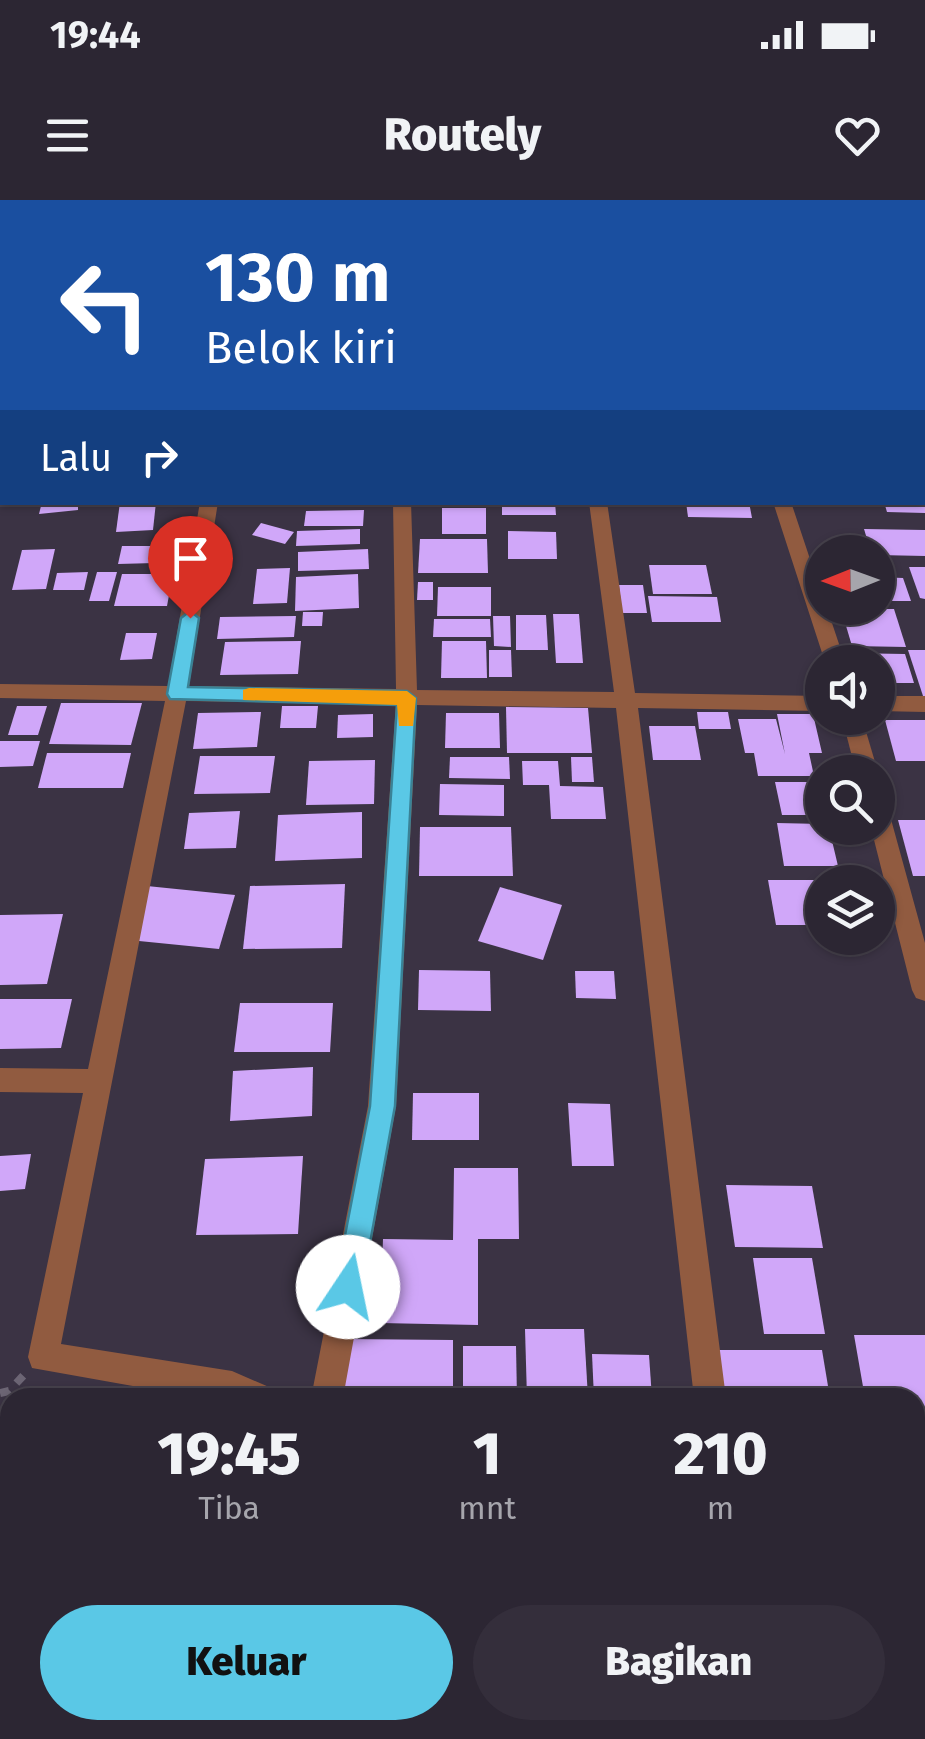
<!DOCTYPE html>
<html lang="id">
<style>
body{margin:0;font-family:"Fira Sans",sans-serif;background:#342e3b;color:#f1f3f6;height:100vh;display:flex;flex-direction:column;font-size:38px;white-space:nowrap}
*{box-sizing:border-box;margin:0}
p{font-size:32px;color:#a6a5ac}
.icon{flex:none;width:55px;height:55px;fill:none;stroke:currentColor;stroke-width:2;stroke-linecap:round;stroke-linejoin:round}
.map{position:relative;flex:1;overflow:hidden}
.details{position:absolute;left:0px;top:1188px;width:925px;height:352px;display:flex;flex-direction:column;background:#2c2633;border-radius:30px 30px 0 0;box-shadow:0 2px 8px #0004,0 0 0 2px #48434e}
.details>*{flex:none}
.hud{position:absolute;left:0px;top:0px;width:925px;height:305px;box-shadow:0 2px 8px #0004,0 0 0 2px #48434e;background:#1a4fa0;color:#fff;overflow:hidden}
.needle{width:65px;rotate:269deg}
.buttons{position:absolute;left:805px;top:335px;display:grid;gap:20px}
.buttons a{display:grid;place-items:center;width:90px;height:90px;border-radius:50%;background:#2c2633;box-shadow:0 2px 8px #0004,0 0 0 2px #48434e;font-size:50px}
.pin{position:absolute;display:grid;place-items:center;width:85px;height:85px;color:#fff;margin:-102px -42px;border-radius:50% 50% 50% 0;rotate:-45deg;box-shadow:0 0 10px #0007}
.pin .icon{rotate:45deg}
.me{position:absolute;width:110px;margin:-55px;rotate:11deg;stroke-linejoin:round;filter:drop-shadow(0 0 8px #0008)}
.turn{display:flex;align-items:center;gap:35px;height:210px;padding:0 40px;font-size:45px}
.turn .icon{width:130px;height:130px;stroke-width:2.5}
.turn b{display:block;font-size:70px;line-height:85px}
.then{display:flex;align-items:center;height:95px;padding:0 40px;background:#0003;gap:20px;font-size:38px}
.eta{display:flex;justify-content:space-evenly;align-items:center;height:170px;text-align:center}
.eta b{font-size:60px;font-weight:800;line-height:70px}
.action{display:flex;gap:20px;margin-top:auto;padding:20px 40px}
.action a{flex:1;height:115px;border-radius:60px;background:#5ac8e6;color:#111;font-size:40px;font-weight:800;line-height:115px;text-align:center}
.action a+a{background:#342e3b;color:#f1f3f6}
.status{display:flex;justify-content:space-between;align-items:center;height:70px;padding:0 50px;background:#2c2633;direction:ltr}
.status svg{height:28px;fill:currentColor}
header{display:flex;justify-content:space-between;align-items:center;height:130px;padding:0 40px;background:#2c2633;font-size:45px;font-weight:800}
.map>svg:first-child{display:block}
.building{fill:#d0a7f9}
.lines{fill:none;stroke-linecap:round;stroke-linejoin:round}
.path{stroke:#6c6574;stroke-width:8;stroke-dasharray:10 10;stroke-linecap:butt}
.minor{fill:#915b40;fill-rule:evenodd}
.route{fill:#5ac8e6;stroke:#3a8296;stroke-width:2.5}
.slow{fill:#f59e0b}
</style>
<div class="status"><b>19:44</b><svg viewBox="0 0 49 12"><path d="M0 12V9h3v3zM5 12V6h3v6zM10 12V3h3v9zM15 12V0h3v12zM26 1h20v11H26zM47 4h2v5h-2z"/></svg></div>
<header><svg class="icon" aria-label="menu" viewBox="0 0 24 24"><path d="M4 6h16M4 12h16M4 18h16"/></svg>Routely<svg class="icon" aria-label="heart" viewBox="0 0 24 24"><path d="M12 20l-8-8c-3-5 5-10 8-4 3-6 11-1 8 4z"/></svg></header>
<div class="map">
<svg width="925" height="1539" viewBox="0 0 925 1539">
<rect width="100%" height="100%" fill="#3b3344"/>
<g class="building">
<polygon points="42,302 78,302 78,310 39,314"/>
<polygon points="120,302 156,302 153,330 116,332"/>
<polygon points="502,302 555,302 556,315 502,315"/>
<polygon points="686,302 749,302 752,318 688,317"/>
<polygon points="884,302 925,302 925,313 887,312"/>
<rect x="442" y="308" width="44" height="26"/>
<polygon points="364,310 363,326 304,326 306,311"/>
<polygon points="261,323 294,332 285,344 252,335"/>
<polygon points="360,329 360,344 296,346 297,331"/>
<polygon points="864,329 925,330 925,356 878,355 871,352"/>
<polygon points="508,331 556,332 557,359 508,359"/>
<polygon points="420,339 487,339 488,373 418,373"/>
<polygon points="122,346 159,346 155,363 118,364"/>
<polygon points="55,349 46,389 12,390 22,350"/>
<polygon points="368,349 369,369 298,371 298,352"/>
<polygon points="649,365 706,365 712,394 653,394"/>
<polygon points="909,367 925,367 925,399 920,398"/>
<polygon points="290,368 287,403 253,404 257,369"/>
<polygon points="88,372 84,390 53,390 57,373"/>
<polygon points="97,372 117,372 109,401 89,401"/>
<polygon points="122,374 173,374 167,406 114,406"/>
<polygon points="358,374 359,408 295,411 296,377"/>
<polygon points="878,377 903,378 911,401 878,401"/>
<polygon points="418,382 433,382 433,400 417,400"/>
<polygon points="619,385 643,385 647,413 622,413"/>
<polygon points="438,387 491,387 491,416 437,416"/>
<polygon points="648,396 717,397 721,422 652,422"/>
<polygon points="841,409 894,409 906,447 852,446"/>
<polygon points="303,412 323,412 322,426 302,426"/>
<polygon points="553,414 579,414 583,463 556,463"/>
<polygon points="516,415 546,415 548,450 516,450"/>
<polygon points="296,416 294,437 217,439 220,417"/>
<polygon points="493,416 510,416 511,447 494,446"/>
<polygon points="434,419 490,419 491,437 433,437"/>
<polygon points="126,433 157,433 152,459 120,460"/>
<polygon points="301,441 298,474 220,475 225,442"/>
<polygon points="442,441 486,441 487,478 441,478"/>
<polygon points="489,450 511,450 512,477 489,477"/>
<polygon points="908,450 925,450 925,499 924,499"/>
<polygon points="845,453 905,454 914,483 878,483 878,462 847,462"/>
<polygon points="61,503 142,503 131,545 49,544"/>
<polygon points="17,506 47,506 38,535 8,535"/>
<polygon points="282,506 318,506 316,528 280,528"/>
<polygon points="506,507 588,508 592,553 507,553"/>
<polygon points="261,512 257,547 193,549 198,513"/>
<polygon points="697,512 728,512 731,529 699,529"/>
<polygon points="446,513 499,513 500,548 445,548"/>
<polygon points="373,514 373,537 337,538 338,515"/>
<polygon points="777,514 813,514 822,553 809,553 814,576 758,576 754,553 745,553 738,519 776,519 785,554"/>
<polygon points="885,520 925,520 925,561 896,561"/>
<polygon points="649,526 695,526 701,560 653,560"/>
<polygon points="0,541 40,541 33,566 0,567"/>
<polygon points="47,553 131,553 123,588 38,588"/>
<polygon points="200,556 275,556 270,593 194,594"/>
<polygon points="450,557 509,557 510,579 449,578"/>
<polygon points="571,557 592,557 594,582 572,582"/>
<polygon points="375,560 374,604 306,605 309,561"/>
<polygon points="522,561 558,561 560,586 603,587 606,619 551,619 549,585 523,585"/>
<polygon points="775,582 822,582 822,615 782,615"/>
<polygon points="440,584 504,585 504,616 439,615"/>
<polygon points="240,611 236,648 184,649 189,613"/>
<polygon points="362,612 362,658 275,661 278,615"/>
<polygon points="898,620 925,620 925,676 913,676"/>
<polygon points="777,623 822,624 822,628 829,628 838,666 784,666"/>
<polygon points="420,627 511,627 513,676 419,676"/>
<polygon points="768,680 822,680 822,725 776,725"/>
<polygon points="345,684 342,748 243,749 250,686"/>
<polygon points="147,686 235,695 219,749 129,740"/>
<polygon points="500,687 562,705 543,760 478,741"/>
<polygon points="63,714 47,784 0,785 0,715"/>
<polygon points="419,770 490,771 491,811 418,810"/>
<polygon points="575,771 614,771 616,799 576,798"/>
<polygon points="0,799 72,799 61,848 0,849"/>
<polygon points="240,803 333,803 330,852 234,852"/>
<polygon points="313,867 312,916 230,921 233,871"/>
<polygon points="413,893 479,893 479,940 412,940"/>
<polygon points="568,903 610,904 614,966 572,966"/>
<polygon points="31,954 25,989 0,991 0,956"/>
<polygon points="303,956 298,1034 196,1035 205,959"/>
<polygon points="454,968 518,968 519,1039 478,1039 478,1125 380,1123 383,1039 453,1040"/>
<polygon points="726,985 812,986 823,1048 735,1047"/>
<polygon points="753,1058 812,1058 825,1134 764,1134"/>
<polygon points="525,1129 584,1129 588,1198 527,1198"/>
<polygon points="854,1135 925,1135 925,1235 915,1235 915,1198 865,1198"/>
<polygon points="345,1139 453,1140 453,1198 341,1198"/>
<polygon points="463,1146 516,1146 517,1198 463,1198"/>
<polygon points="719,1150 822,1150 830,1198 725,1198"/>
<polygon points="592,1154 649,1155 652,1198 594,1198"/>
</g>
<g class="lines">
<polyline class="path" points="0,1193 9,1191 24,1175"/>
<g class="minor">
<rect x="252" y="0" width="14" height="2"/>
<rect x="397" y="0" width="14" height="2"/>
<polygon points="434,0 462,0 464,2 436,2"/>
<rect x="922" y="126" width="3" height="10"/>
<polygon points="922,165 925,166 925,182 922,181"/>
<rect x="0" y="192" width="2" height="10"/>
<polygon points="200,302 218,302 189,486 396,489 393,302 411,302 417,490 614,492 589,302 607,302 635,493 822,496 822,511 638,508 726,1198 694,1198 616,508 417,505 396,906 343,1198 311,1198 368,906 396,504 186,501 61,1144 232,1171 269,1187 273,1198 200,1198 32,1168 28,1157 83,893 0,892 0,868 88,869 165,501 0,498 0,484 168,486"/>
<polygon points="773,302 791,302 822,395 822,408 827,408 845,462 825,462"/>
<polygon points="878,496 925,496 925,512 878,511"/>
<polygon points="842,518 862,518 878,572 878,573 856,572"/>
<polygon points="878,603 889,612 925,743 925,801 916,798 912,790 871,628 878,628"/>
<polygon points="915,1340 925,1341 925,1375 915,1374"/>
<polygon points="925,1481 925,1520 915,1524 915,1485"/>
<polygon points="848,1530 895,1530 891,1539 844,1539"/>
</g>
</g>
<polygon class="route" points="190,411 199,418 188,487 407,491 416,498 395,906 362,1087 358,1097 348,1100 339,1097 335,1087 370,906 397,505 170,499 167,494 181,418"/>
<polygon class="slow" points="249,488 407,491 416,498 413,526 399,526 397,505 243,500 243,490"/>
</svg>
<div class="buttons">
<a><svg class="needle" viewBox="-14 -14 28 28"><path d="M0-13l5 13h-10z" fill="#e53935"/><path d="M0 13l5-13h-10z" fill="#a6a5ac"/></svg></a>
<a><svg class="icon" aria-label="sound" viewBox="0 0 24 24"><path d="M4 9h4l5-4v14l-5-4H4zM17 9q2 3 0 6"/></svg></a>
<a><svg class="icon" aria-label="search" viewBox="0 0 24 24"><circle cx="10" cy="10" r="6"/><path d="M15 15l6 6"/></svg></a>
<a><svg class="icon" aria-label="layers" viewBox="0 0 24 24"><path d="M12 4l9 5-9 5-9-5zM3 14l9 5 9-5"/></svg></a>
</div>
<div class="pin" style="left:190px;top:418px;background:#d93025"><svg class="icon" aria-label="arrive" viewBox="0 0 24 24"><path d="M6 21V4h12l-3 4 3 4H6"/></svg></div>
<svg class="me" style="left:348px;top:1087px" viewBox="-20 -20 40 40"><circle r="19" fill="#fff"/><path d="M0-13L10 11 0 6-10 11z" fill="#5ac8e6"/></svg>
<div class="hud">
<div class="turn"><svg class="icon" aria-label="left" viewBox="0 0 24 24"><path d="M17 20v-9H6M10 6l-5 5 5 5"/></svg><div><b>130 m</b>Belok kiri</div></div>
<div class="then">Lalu<svg class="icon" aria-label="right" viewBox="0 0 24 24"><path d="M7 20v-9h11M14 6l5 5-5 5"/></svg></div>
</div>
<section class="details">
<div class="eta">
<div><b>19:45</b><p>Tiba</p></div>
<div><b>1</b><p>mnt</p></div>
<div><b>210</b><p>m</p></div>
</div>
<div class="action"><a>Keluar</a><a>Bagikan</a></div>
</section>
</div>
